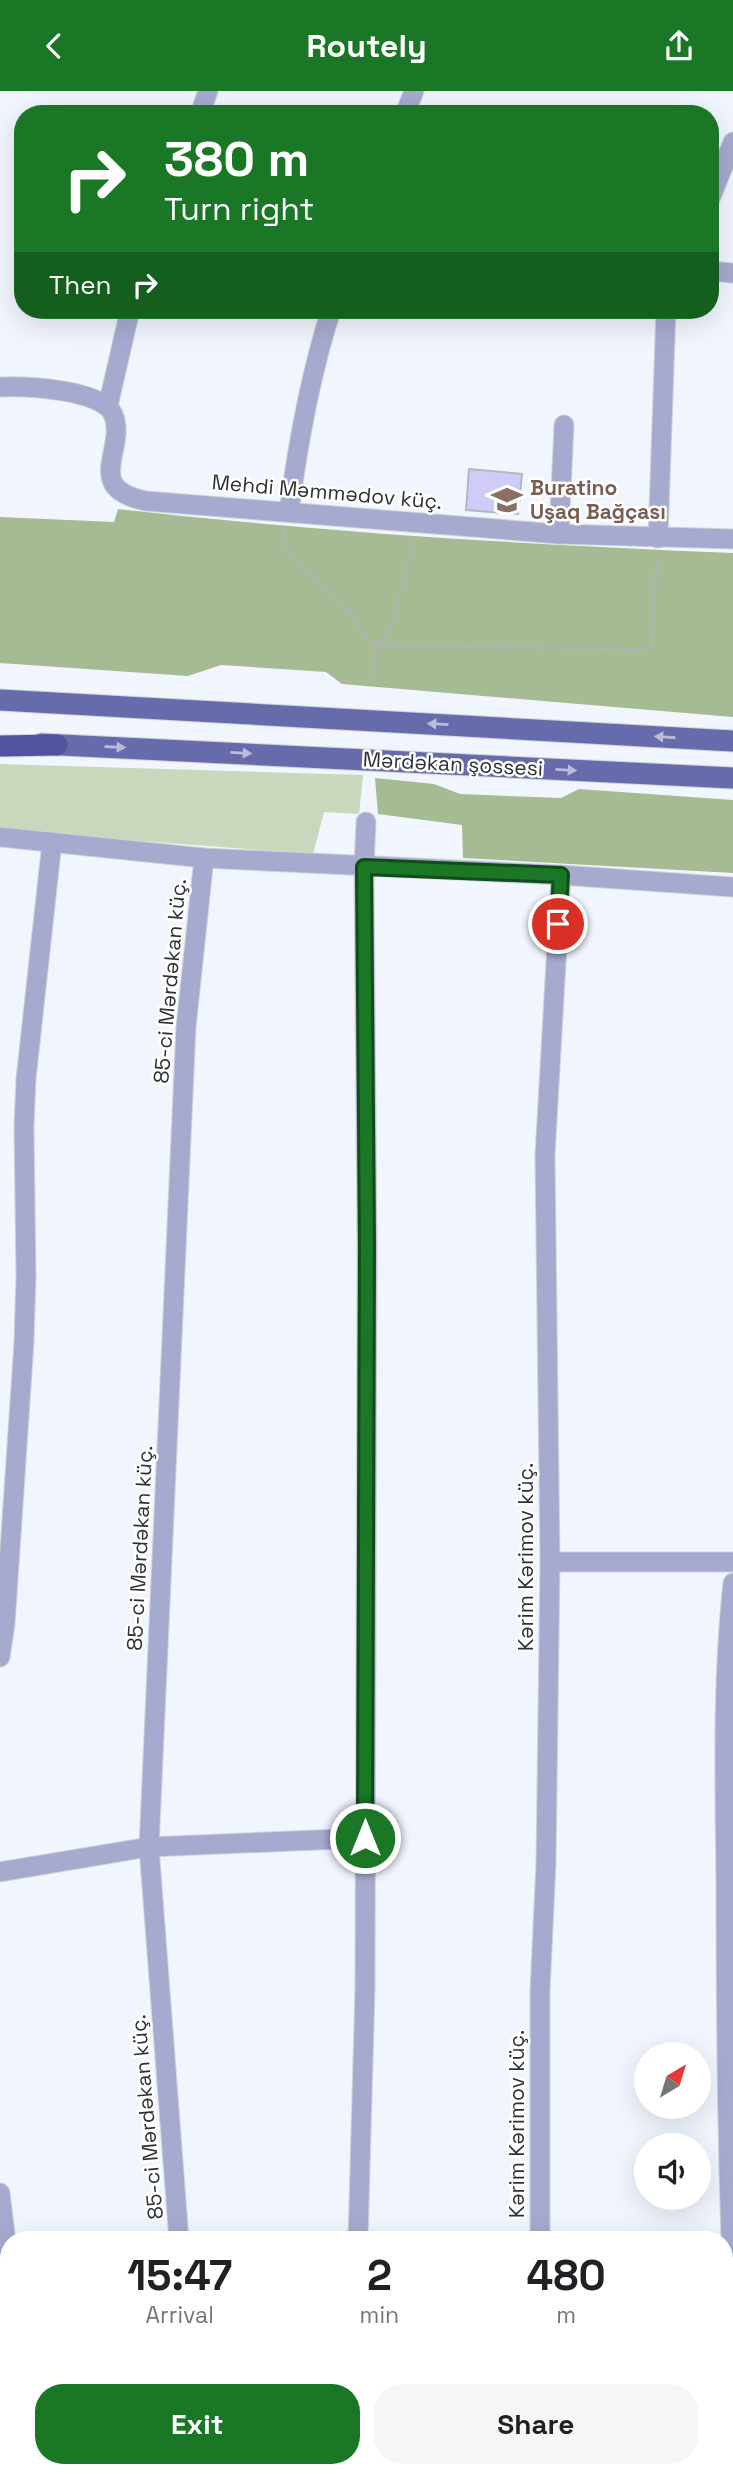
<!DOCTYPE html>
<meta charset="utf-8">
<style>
body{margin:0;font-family:"Space Grotesk",sans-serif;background:#f6f6f6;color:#202124;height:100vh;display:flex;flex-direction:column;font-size:26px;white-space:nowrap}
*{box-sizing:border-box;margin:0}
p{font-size:23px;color:#757577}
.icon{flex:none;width:38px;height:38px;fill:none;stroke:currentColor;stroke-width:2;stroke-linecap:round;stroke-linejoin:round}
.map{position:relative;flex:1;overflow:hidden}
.sheet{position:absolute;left:0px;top:2140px;width:733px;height:247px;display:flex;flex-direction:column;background:#fff;border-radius:28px 28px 0 0;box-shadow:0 7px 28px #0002}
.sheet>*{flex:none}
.guide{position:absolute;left:14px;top:14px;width:705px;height:214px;border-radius:28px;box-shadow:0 7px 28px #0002;background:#197726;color:#fff;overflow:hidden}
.needle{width:46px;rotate:38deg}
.buttons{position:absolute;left:634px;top:1951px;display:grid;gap:14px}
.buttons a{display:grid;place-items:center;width:77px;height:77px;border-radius:50%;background:#fff;box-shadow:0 7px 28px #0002;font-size:35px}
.pin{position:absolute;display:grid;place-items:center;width:60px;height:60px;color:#fff;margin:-30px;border:4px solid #fff;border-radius:50%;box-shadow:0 2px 7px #0007}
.me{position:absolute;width:77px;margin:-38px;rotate:0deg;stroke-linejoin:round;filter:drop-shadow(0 0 5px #0008)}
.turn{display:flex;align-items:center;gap:24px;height:147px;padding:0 35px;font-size:32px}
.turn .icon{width:91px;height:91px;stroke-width:2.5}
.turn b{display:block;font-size:49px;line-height:60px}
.then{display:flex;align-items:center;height:66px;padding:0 35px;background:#0003;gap:14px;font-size:26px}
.eta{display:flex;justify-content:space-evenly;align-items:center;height:119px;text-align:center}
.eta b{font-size:42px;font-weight:800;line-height:49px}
.button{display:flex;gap:14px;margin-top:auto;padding:14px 35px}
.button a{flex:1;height:80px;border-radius:28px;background:#197726;color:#fff;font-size:28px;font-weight:800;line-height:80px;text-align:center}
.button a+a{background:#f6f6f6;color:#202124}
header{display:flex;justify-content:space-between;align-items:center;height:91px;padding:0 35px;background:#197726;color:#fff;font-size:32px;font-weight:800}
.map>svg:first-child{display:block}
.green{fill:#cad7bd}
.forest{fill:#a6ba93}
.building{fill:#cfcdf7;stroke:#b6b6c0;stroke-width:2}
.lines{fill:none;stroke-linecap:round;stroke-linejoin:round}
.minor-casing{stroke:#ced2d9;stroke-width:21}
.major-casing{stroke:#ced2d9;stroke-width:23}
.highway-casing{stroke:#ced2d9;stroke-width:23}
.path{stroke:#b0b3ba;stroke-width:2.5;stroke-dasharray:7 3.5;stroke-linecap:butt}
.minor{stroke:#a6aacf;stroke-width:19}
.major{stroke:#676bac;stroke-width:21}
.highway{stroke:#52539e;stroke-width:21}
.oneway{fill:#bbbcda}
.route-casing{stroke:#104d19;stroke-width:18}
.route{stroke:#197726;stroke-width:12}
.labels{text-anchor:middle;stroke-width:5;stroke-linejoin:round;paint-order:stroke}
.education-label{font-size:21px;font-weight:bold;fill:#785e54;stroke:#fff;text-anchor:start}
.street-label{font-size:21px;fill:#2e3033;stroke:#fff}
</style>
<header><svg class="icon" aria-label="back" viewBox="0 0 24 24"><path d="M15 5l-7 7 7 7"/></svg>Routely<svg class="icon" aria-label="share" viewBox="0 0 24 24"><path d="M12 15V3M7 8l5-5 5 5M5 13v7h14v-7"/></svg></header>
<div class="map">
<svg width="733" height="2386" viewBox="0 0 733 2386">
<rect width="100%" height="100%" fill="#f1f5fe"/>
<polygon class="green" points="0,673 363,684 359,723 324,721 313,763 0,739"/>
<g class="forest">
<path d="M118,418C322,441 528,454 733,462V626L342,593L326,581L221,574L188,585L0,572V426L114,431Z"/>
<polygon points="375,687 434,693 460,703 561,707 579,698 733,709 733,782 463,767 462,734 378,723"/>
</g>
<polygon class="building" points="469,378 522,383 518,423 466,419"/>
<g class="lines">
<defs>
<g id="minor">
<polyline points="200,23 208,0"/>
<polyline points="405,23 414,0"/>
<polyline points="710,108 733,51"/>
<polyline points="710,180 733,182"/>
<path d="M0,296C25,295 101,298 113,323C128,357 81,397 146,410L559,443L733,448"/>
<polyline points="108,315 130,219"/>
<path d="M289,421C298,351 310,285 331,219"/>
<polyline points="559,443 564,334"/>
<polyline points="658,447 666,219"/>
<polyline points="0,746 204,767 561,784 733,796"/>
<polyline points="550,1471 733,1471"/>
<path d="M733,1492C722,1592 725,1693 726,1794C726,1928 727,2062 733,2196"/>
<polyline points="0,1566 5,1533 24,1251 26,1185 24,1036 26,988 52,751"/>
<polyline points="0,1781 149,1756 365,1747"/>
<polyline points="0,2102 9,2175"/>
<polyline points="179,2149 149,1756 186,936 204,767"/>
<polyline points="358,2149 365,1898 367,1156 364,776 366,731"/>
<polyline points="540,2149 540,1900 546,1772 550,1471 545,1064 561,784"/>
<polyline points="33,2378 34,2386"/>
<polyline points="203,2378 204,2386"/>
<polyline points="541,2378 541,2386"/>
<polyline points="351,2386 351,2378"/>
</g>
<g id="major">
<polyline points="0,609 733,650"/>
<polyline points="41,653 733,687"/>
</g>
<polyline id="highway" points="0,655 57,654"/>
</defs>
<use href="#minor" class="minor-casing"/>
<use href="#major" class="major-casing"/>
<use href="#highway" class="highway-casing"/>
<g class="path">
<path d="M285,437C283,447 284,455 290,463C305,485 330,495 346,516C358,531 359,543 376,554L652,559L657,464"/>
<polyline points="374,585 376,554 390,539 414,448"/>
</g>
<use href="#minor" class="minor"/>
<use href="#major" class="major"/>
<use href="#highway" class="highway"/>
</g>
<defs><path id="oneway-solid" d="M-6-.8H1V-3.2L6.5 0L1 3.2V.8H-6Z" transform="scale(1.75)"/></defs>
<g class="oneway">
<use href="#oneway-solid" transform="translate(438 633) rotate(-177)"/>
<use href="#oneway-solid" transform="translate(665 646) rotate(-176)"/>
<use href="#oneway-solid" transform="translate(115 656) rotate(2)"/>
<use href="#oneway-solid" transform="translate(241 662) rotate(3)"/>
<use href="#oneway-solid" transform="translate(566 679) rotate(3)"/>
</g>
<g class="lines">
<defs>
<polyline id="route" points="365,1747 367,1156 364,776 561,784 558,833"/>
</defs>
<use href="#route" class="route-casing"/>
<use href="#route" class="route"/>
</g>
<defs>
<symbol id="school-bare" viewBox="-9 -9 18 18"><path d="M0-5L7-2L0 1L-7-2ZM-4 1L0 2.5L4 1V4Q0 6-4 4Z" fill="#8d6e63" stroke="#fff" stroke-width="2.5" paint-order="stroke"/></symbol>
</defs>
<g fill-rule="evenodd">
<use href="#school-bare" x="485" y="387" width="44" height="44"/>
</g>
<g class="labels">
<g class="education-label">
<text x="530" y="404">Buratino<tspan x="530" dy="24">Uşaq Bağçası</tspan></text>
</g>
<g class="street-label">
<text transform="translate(327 401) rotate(5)" y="7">Mehdi Məmmədov küç.</text>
<text transform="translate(453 673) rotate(3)" y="7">Mərdəkan şossesi</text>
<text transform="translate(170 890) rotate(-85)" y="7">85-ci Mərdəkan küç.</text>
<text transform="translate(140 1457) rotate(-87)" y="7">85-ci Mərdəkan küç.</text>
<text transform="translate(526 1466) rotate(-90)" y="7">Kərim Kərimov küç.</text>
<text transform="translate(147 2026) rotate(-95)" y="7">85-ci Mərdəkan küç.</text>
<text transform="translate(517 2033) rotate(-90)" y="7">Kərim Kərimov küç.</text>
</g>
</g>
</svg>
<div class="buttons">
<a><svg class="needle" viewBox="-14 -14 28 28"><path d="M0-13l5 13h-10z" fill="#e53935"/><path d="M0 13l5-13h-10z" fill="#757577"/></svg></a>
<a><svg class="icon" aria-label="sound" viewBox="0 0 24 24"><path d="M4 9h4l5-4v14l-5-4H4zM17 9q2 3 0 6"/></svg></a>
</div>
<div class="pin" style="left:558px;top:833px;background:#d93025"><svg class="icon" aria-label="arrive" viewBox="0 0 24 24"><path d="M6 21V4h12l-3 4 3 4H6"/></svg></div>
<svg class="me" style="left:365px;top:1747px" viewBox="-20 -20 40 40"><circle r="17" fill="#197726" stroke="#fff" stroke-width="3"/><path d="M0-11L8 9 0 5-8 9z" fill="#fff"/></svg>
<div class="guide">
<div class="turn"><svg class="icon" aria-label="right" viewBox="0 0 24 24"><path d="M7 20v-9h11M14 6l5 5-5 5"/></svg><div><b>380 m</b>Turn right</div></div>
<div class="then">Then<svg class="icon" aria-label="right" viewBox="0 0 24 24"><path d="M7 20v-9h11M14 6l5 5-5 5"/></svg></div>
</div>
<section class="sheet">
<div class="eta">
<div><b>15:47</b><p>Arrival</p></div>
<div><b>2</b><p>min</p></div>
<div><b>480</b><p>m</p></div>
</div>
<div class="button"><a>Exit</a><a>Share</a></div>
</section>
</div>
